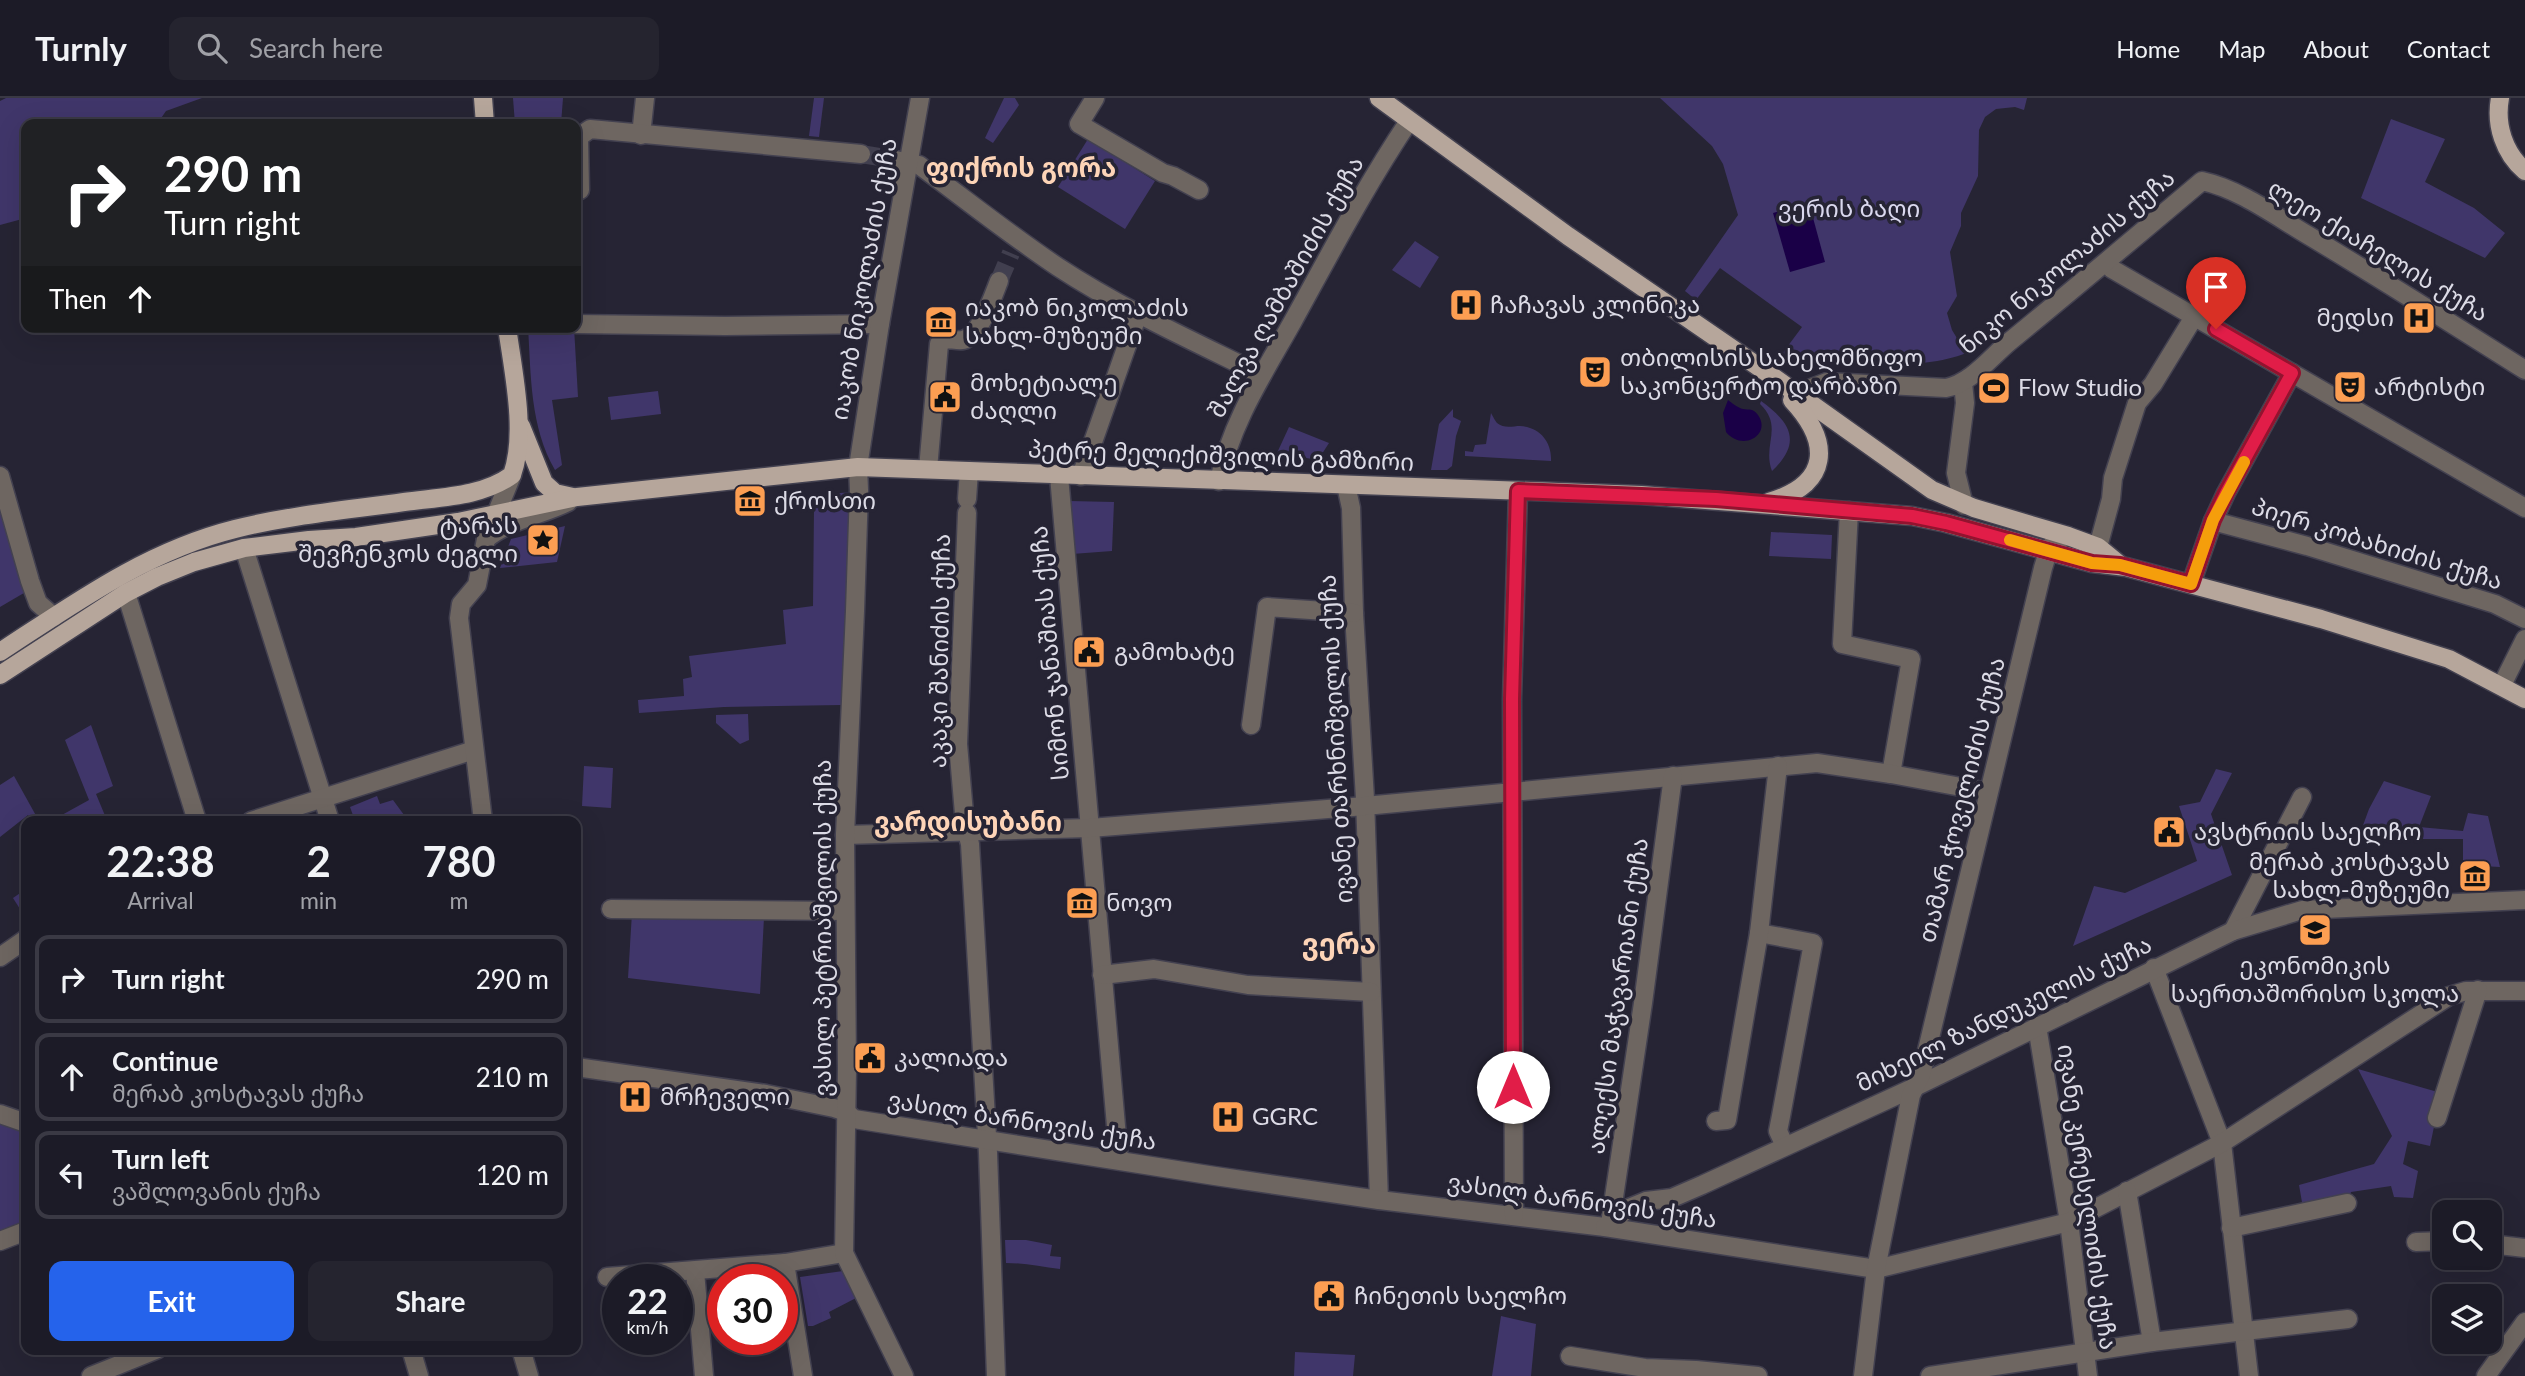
<!DOCTYPE html>
<meta charset="utf-8">
<style>
body{margin:0;font-family:Lato,"Noto Sans Georgian",sans-serif;background:#25242f;color:#f1f3f6;height:100vh;display:flex;flex-direction:column;font-size:26px;white-space:nowrap}
*{box-sizing:border-box;margin:0}
p{font-size:23px;color:#a0a1a7}
.icon{flex:none;width:38px;height:38px;fill:none;stroke:currentColor;stroke-width:2;stroke-linecap:round;stroke-linejoin:round}
.map{position:relative;flex:1;overflow:hidden}
.side{position:absolute;left:21px;top:718px;width:560px;height:539px;display:flex;flex-direction:column;background:#1c1b27;border-radius:14px;box-shadow:0 7px 28px #0002,0 0 0 2px #3a3944}
.side>*{flex:none}
.guide{position:absolute;left:21px;top:21px;width:560px;height:214px;border-radius:14px;box-shadow:0 7px 28px #0002,0 0 0 2px #3a3944;background:#202124;color:#fff;overflow:hidden}
.buttons{position:absolute;left:2432px;top:1102px;display:grid;gap:14px}
.buttons a{display:grid;place-items:center;width:70px;height:70px;border-radius:14px;background:#1c1b27;box-shadow:0 7px 28px #0002,0 0 0 2px #3a3944;font-size:35px}
.speed{position:absolute;left:602px;top:1166px;display:flex;gap:14px;font-size:35px;font-weight:700;text-align:center}
.speed>*{display:grid;place-content:center;width:91px;height:91px;border-radius:50%;background:#1c1b27;box-shadow:0 7px 28px #0002,0 0 0 2px #3a3944;line-height:1}
.speed small{font-size:18px;font-weight:400}
.speed .limit{border:10px solid #d22;background:#fff;color:#111}
.pin{position:absolute;display:grid;place-items:center;width:60px;height:60px;color:#fff;margin:-72px -30px;border-radius:50% 50% 50% 0;rotate:-45deg;box-shadow:0 0 7px #0007}
.pin .icon{rotate:45deg}
.me{position:absolute;width:77px;margin:-38px;rotate:0deg;stroke-linejoin:round;filter:drop-shadow(0 0 5px #0008)}
.turn{display:flex;align-items:center;gap:24px;height:147px;padding:0 28px;font-size:32px}
.turn .icon{width:91px;height:91px;stroke-width:2.5}
.turn b{display:block;font-size:49px;line-height:60px}
.then{display:flex;align-items:center;height:66px;padding:0 28px;background:#0003;gap:14px;font-size:26px}
.eta{display:flex;justify-content:space-evenly;align-items:center;height:119px;text-align:center}
.eta b{font-size:42px;font-weight:700;line-height:49px}
.button{display:flex;gap:14px;margin-top:auto;padding:14px 28px}
.button a{flex:1;height:80px;border-radius:14px;background:#2563eb;color:#fff;font-size:28px;font-weight:700;line-height:80px;text-align:center}
.button a+a{background:#25242f;color:#f1f3f6}
ul{padding:0;list-style:none}
li{display:flex;align-items:center;gap:21px;height:88px;margin:0 14px 10px;padding:0 14px;border:4px solid #3a3944;border-radius:14px}
li div{flex:1}
li b{display:block;font-size:26px}
li em{font-style:normal}
header{display:flex;align-items:center;gap:42px;box-sizing:border-box;height:98px;padding:0 35px;background:#1c1b27;border-bottom:2px solid #3a3944}
header strong{font-size:33px}
nav{display:flex;gap:38px;margin-inline-start:auto;font-size:24px}
.search{width:490px;height:63px;background:#25242f;display:flex;align-items:center;gap:18px;box-sizing:border-box;padding:0 24px;border-radius:14px;color:#a0a1a7;font-size:26px}
.map>svg:first-child{display:block}
.green{fill:#40366a}
.water{fill:#1a0047}
.lines{fill:none;stroke-linecap:round;stroke-linejoin:round}
.minor-tunnel{stroke:#413f4f;stroke-width:18;stroke-dasharray:18 9;stroke-linecap:butt}
.minor-casing{stroke:#434150;stroke-width:21}
.major-casing{stroke:#434150;stroke-width:21}
.minor{stroke:#6e6661;stroke-width:18}
.major{stroke:#b6a69b;stroke-width:18}
.route-casing{stroke:#92132f;stroke-width:18}
.route{stroke:#e11d48;stroke-width:12}
.slow{stroke:#f59e0b;stroke-width:12}
.labels{text-anchor:middle;stroke-width:7;stroke-linejoin:round;paint-order:stroke}
.park-label{font-size:24px;fill:#dad8ee;stroke:#262434}
.street-label{font-size:24px;fill:#dcdbe6;stroke:#262434}
.poi-label{font-size:24px;fill:#dcdbe6;stroke:#262434;text-anchor:start}
.neighbourhood-label{font-size:26px;font-weight:bold;fill:#fdd4b7;stroke:#262434}
.quarter-label{font-size:28px;font-weight:bold;fill:#fdd4b7;stroke:#262434}
</style>
<header>
<strong>Turnly</strong>
<div class="search"><svg class="icon" aria-label="search" viewBox="0 0 24 24"><circle cx="10" cy="10" r="6"/><path d="M15 15l6 6"/></svg>Search here</div>
<nav><a>Home</a><a>Map</a><a>About</a><a>Contact</a></nav>
</header>
<div class="map">
<svg width="2525" height="1278" viewBox="0 0 2525 1278">
<rect width="100%" height="100%" fill="#262434"/>
<g class="green">
<polygon points="6,0 202,0 166,13 157,26 26,26 26,120 0,127 0,3"/>
<polygon points="513,0 563,0 561,26 515,26"/>
<polygon points="814,0 824,0 819,39 809,38"/>
<polygon points="1004,0 1015,0 1019,7 993,45 985,40"/>
<path d="M1660,0H2027L2024,12L2015,9L1996,11L1985,19L1979,32L1978,78L1961,115V128L1950,154L1957,198L1947,215L1952,232L1966,255C1920,274 1829,267 1779,260L1802,229L1720,170L1696,202L1685,193L1738,117L1723,66L1712,48Z"/>
<polygon points="2391,21 2445,41 2425,84 2474,110 2505,135 2485,160 2361,100"/>
<polygon points="1088,41 1155,83 1125,131 1058,89"/>
<polygon points="1415,143 1439,159 1420,190 1392,172"/>
<path d="M528,229H574L578,299L552,302L562,367L555,372C530,329 531,277 528,229Z"/>
<polygon points="658,293 661,316 611,322 608,299"/>
<path d="M1761,303C1790,324 1803,344 1772,373C1762,347 1784,329 1760,306Z"/>
<polygon points="1453,311 1453,319 1461,323 1456,338 1452,368 1447,372 1431,372 1439,326"/>
<path d="M1491,315C1492,317 1496,324 1497,325C1504,331 1513,328 1520,328C1540,329 1552,344 1551,363L1465,358V353L1473,354L1475,347L1486,346Z"/>
<polygon points="1289,329 1329,345 1318,362 1277,355"/>
<polygon points="0,386 29,492 0,509"/>
<polygon points="854,394 842,607 724,609 639,615 638,602 684,598 683,581 692,579 689,558 786,546 783,512 813,508 814,410 826,408 826,396"/>
<polygon points="1069,403 1114,404 1112,453 1072,456"/>
<polygon points="565,428 557,464 500,470 511,441"/>
<polygon points="1771,434 1832,437 1831,461 1769,458"/>
<polygon points="748,616 749,642 740,646 716,625 716,617"/>
<polygon points="91,627 113,688 96,696 106,720 102,723 51,723 89,702 65,642"/>
<polygon points="584,668 613,670 611,710 582,708"/>
<polygon points="2216,671 2232,675 2211,716 2232,777 2073,848 2094,788 2125,795 2197,763 2179,708 2200,704"/>
<polygon points="14,678 39,723 32,723 28,717 0,739 0,687"/>
<polygon points="2384,683 2431,698 2419,729 2463,733 2468,715 2488,718 2500,769 2463,767 2463,741 2358,741 2369,711"/>
<polygon points="377,698 380,706 393,702 407,721 414,723 386,723 385,718 371,723 355,723 350,709"/>
<polygon points="26,791 26,818 25,819 13,800"/>
<polygon points="632,815 764,819 760,896 628,880"/>
<polygon points="2358,971 2441,995 2430,1048 2408,1043 2403,1066 2418,1073 2413,1100 2394,1099 2391,1088 2351,1094 2348,1102 2303,1110 2299,1087 2374,1066 2392,1038"/>
<polygon points="0,1024 18,1029 26,1035 26,1122 20,1127 0,1133"/>
<path d="M1005,1142H1026L1052,1147L1050,1158L1061,1159L1060,1171C1041,1169 1025,1165 1006,1165Z"/>
<polygon points="843,1173 856,1200 829,1214 831,1220 813,1228 808,1228 800,1179"/>
<polygon points="1501,1218 1536,1226 1531,1278 1492,1278"/>
<polygon points="1295,1254 1355,1257 1353,1278 1294,1278"/>
</g>
<g class="water">
<polygon points="1809,105 1825,164 1790,174 1773,115"/>
<path d="M1728,302C1732,305 1738,310 1743,311C1749,312 1753,310 1758,317C1772,337 1742,354 1726,334L1723,315Z"/>
</g>
<g class="lines">
<g class="minor-tunnel">
<polyline points="861,56 891,61"/>
<polyline points="999,183 1011,155"/>
</g>
<defs>
<g id="minor">
<polyline points="1095,0 1079,26 1163,75 1173,78 1199,92"/>
<polyline points="641,37 645,0"/>
<path d="M891,61L919,67C965,101 1010,137 1058,169C1122,211 1193,243 1262,277"/>
<polyline points="580,92 579,39 590,31 861,56"/>
<polyline points="2107,164 2112,171 2525,410"/>
<polyline points="576,226 725,228 880,226"/>
<polyline points="1963,285 1965,305 1956,375 1964,407"/>
<path d="M1796,296L1827,284L1946,290C1971,285 1990,260 2009,244C2074,191 2138,137 2202,83C2239,91 2274,117 2306,136C2380,180 2452,226 2525,272"/>
<path d="M928,371L939,246L946,241C951,241 959,243 963,242C980,238 993,198 999,183"/>
<polyline points="0,378 30,483 38,505 54,519"/>
<polyline points="1059,378 1119,1062"/>
<polyline points="1081,378 1138,216"/>
<path d="M1219,383C1231,324 1264,275 1293,223C1330,156 1366,87 1409,23"/>
<polyline points="1346,387 1351,410 1354,515 1365,701 1379,1102"/>
<polyline points="967,401 969,373"/>
<polyline points="1849,413 1842,546 1911,561 1891,676"/>
<polyline points="967,415 958,646 965,727 970,746 988,1055 996,1278"/>
<polyline points="2213,423 2307,448 2495,506 2525,521"/>
<path d="M486,441C509,422 542,417 568,404"/>
<polyline points="2098,449 2111,401 2113,380 2137,305 2153,286 2194,219"/>
<polyline points="244,450 330,723"/>
<polyline points="2191,486 2213,423 2226,395 2292,275"/>
<polyline points="126,495 197,723"/>
<polyline points="2502,587 2525,541"/>
<polyline points="1251,627 1267,509 1354,515"/>
<polyline points="251,723 474,652"/>
<polyline points="483,723 459,520 461,506 477,487 486,441 512,377"/>
<polyline points="845,737 1090,730 1365,708 1817,665 1891,676 1988,694"/>
<polyline points="611,811 845,813"/>
<polyline points="2233,833 2302,699"/>
<polyline points="1759,835 1813,845 1781,1018 1778,1033 1785,1048"/>
<polyline points="0,859 26,841"/>
<polyline points="2154,870 2222,1045 2249,1278"/>
<polyline points="1102,877 1154,871 1248,887 1371,894"/>
<polyline points="2037,928 2069,1124 2088,1278"/>
<polyline points="576,969 766,996 834,1010 846,1014 854,1021 1215,1078 1379,1102 1605,1129 1876,1171 2069,1124 2222,1045 2449,898 2466,893 2525,893"/>
<polyline points="0,1016 26,1025"/>
<polyline points="2437,1020 2478,892"/>
<polyline points="1716,1023 1727,1022 1759,835 1778,668"/>
<polyline points="2127,1093 2152,1244"/>
<polyline points="1514,1118 1512,601 1518,393"/>
<polyline points="1610,1126 1643,905 1673,678"/>
<polyline points="1605,1129 1629,1110 1646,1103 1672,1100 1702,1087 1915,989 2233,833 2302,812 2525,802"/>
<polyline points="2231,1130 2347,1105"/>
<polyline points="0,1143 26,1133"/>
<polyline points="2416,1144 2445,1143"/>
<polyline points="2490,1146 2525,1150"/>
<polyline points="785,1165 803,1278"/>
<polyline points="695,1173 704,1278"/>
<polyline points="607,1179 785,1165 844,1155"/>
<polyline points="411,1251 419,1278"/>
<polyline points="521,1251 529,1278"/>
<polyline points="1570,1258 1645,1270 1696,1272 1758,1278"/>
<polyline points="91,1278 158,1251"/>
<polyline points="904,1278 844,1155 847,971 845,737 855,513 859,392 858,369 880,226 920,0"/>
<path d="M1863,1278L1876,1171L1911,997L1921,977L2043,470C2048,454 2050,441 2068,438"/>
<polyline points="1930,1278 2152,1244 2348,1221"/>
<polyline points="2486,1278 2525,1224"/>
</g>
<g id="major">
<polyline points="483,0 485,26"/>
<polyline points="1379,0 1568,138 1769,276 1932,392 1974,410 2068,438 2098,449 2120,467"/>
<path d="M2500,0C2495,27 2504,55 2525,73"/>
<polyline points="521,328 544,385 555,395 573,399"/>
<path d="M1769,404C1830,386 1832,345 1792,302"/>
<path d="M0,554C75,505 147,453 235,431C290,417 348,412 404,404C440,399 482,399 512,377C527,335 513,273 507,229"/>
<polyline points="0,577 126,495 157,479 194,464 244,450 309,442 356,439 458,424 577,399 858,369 1641,397 1912,418 1946,425 2092,465 2126,469 2321,521 2449,561 2525,601"/>
</g>
</defs>
<use href="#minor" class="minor-casing"/>
<use href="#major" class="major-casing"/>
<use href="#minor" class="minor"/>
<use href="#major" class="major"/>
</g>
<g class="lines">
<defs>
<polyline id="route" points="1513,989 1512,601 1518,393 1716,401 1912,418 1946,425 2092,465 2120,467 2191,486 2213,422 2226,395 2292,275 2216,231"/>
</defs>
<use href="#route" class="route-casing"/>
<use href="#route" class="route"/>
<polyline class="slow" points="2010,442 2092,465 2120,467 2191,486 2213,422 2244,364"/>
</g>
<defs>
<symbol id="hospital-square" viewBox="-11 -11 22 22"><rect x="-9" y="-9" width="18" height="18" rx="4" fill="#fc9e52" stroke="#262434"/><path d="M-5-5h3v3.5h4V-5h3V5h-3V1.5h-4V5h-3Z" fill="#111"/></symbol>
<symbol id="museum-square" viewBox="-11 -11 22 22"><rect x="-9" y="-9" width="18" height="18" rx="4" fill="#fc9e52" stroke="#262434"/><path d="M0-6L6-3V-2H-6V-3ZM-5-1h2V3h-2ZM-1-1h2V3h-2ZM3-1h2V3H3ZM-6 4H6V6H-6Z" fill="#111"/></symbol>
<symbol id="theatre-square" viewBox="-11 -11 22 22"><rect x="-9" y="-9" width="18" height="18" rx="4" fill="#fc9e52" stroke="#262434"/><path d="M-5-5.5Q0-4 5-5.5V0Q5 5 0 6Q-5 5-5 0ZM-3.3-2.5H-1v1.5H-3.3ZM1-2.5H3.3v1.5H1ZM-2.8 1Q0 5.5 2.8 1Z" fill="#111"/></symbol>
<symbol id="stadium-square" viewBox="-11 -11 22 22"><rect x="-9" y="-9" width="18" height="18" rx="4" fill="#fc9e52" stroke="#262434"/><path d="M0-5a6.5 5 0 1 0 0 10a6.5 5 0 1 0 0-10ZM-3.5-1.8h7v3.6h-7Z" fill="#111"/></symbol>
<symbol id="civic-square" viewBox="-11 -11 22 22"><rect x="-9" y="-9" width="18" height="18" rx="4" fill="#fc9e52" stroke="#262434"/><path d="M-.6-6.5H3V-4.5H.6V-3L4-1V1h2V6H-6V1h2V-1L-.6-3ZM-1.2 2.5V6h2.4V2.5Z" fill="#111"/></symbol>
<symbol id="sight-square" viewBox="-11 -11 22 22"><rect x="-9" y="-9" width="18" height="18" rx="4" fill="#fc9e52" stroke="#262434"/><path d="M0-6L1.8-2.2L6-1.7L2.9 1.2L3.7 5.4L0 3.3L-3.7 5.4L-2.9 1.2L-6-1.7L-1.8-2.2Z" fill="#111"/></symbol>
<symbol id="university-square" viewBox="-11 -11 22 22"><rect x="-9" y="-9" width="18" height="18" rx="4" fill="#fc9e52" stroke="#262434"/><path d="M0-5L7-2L0 1L-7-2ZM-4 1L0 2.5L4 1V4Q0 6-4 4Z" fill="#111"/></symbol>
</defs>
<g fill-rule="evenodd">
<use href="#hospital-square" x="1447" y="188" width="38" height="38"/>
<use href="#hospital-square" x="2400" y="201" width="38" height="38"/>
<use href="#museum-square" x="922" y="205" width="38" height="38"/>
<use href="#theatre-square" x="1576" y="255" width="38" height="38"/>
<use href="#theatre-square" x="2331" y="270" width="38" height="38"/>
<use href="#stadium-square" x="1975" y="271" width="38" height="38"/>
<use href="#civic-square" x="926" y="280" width="38" height="38"/>
<use href="#museum-square" x="731" y="384" width="38" height="38"/>
<use href="#sight-square" x="524" y="423" width="38" height="38"/>
<use href="#civic-square" x="1070" y="535" width="38" height="38"/>
<use href="#civic-square" x="2150" y="715" width="38" height="38"/>
<use href="#museum-square" x="2456" y="759" width="38" height="38"/>
<use href="#museum-square" x="1063" y="786" width="38" height="38"/>
<use href="#university-square" x="2296" y="813" width="38" height="38"/>
<use href="#civic-square" x="851" y="941" width="38" height="38"/>
<use href="#hospital-square" x="616" y="980" width="38" height="38"/>
<use href="#hospital-square" x="1209" y="1000" width="38" height="38"/>
<use href="#civic-square" x="1310" y="1179" width="38" height="38"/>
</g>
<g class="labels">
<g class="park-label">
<text x="1849" y="119">ვერის ბაღი</text>
</g>
<g class="street-label">
<text transform="translate(2378 153) rotate(31)" y="8">ლეო ქიაჩელის ქუჩა</text>
<text transform="translate(2067 164) rotate(-40)" y="8">ნიკო ნიკოლაძის ქუჩა</text>
<text transform="translate(864 181) rotate(-80)" y="8">იაკობ ნიკოლაძის ქუჩა</text>
<text transform="translate(1286 189) rotate(-61)" y="8">შალვა ღამბაშიძის ქუჩა</text>
<text transform="translate(1221 358) rotate(2)" y="8">პეტრე მელიქიშვილის გამზირი</text>
<text transform="translate(2377 446) rotate(17)" y="8">პიერ კობახიძის ქუჩა</text>
<text transform="translate(940 553) rotate(-89)" y="8">აკაკი შანიძის ქუჩა</text>
<text transform="translate(1050 555) rotate(-95)" y="8">სიმონ ჯანაშიას ქუჩა</text>
<text transform="translate(1336 641) rotate(-93)" y="8">ივანე თარხნიშვილის ქუჩა</text>
<text transform="translate(1962 702) rotate(-76)" y="8">თამარ ჭოველიძის ქუჩა</text>
<text transform="translate(823 830) rotate(-90)" y="8">ვასილ პეტრიაშვილის ქუჩა</text>
<text transform="translate(1618 898) rotate(-82)" y="8">ალექსი მაჭავარიანი ქუჩა</text>
<text transform="translate(2004 916) rotate(-26)" y="8">მიხეილ ზანდუკელის ქუჩა</text>
<text transform="translate(1022 1023) rotate(9)" y="8">ვასილ ბარნოვის ქუჩა</text>
<text transform="translate(2087 1099) rotate(82)" y="8">ივანე კერესელიძის ქუჩა</text>
<text transform="translate(1582 1103) rotate(8)" y="8">ვასილ ბარნოვის ქუჩა</text>
</g>
<g class="poi-label">
<text x="1490" y="215">ჩაჩავას კლინიკა</text>
<text x="965" y="218">იაკობ ნიკოლაძის<tspan x="965" dy="28">სახლ-მუზეუმი</tspan></text>
<text x="2394" y="228" text-anchor="end">მედსი</text>
<text x="1620" y="268">თბილისის სახელმწიფო<tspan x="1620" dy="28">საკონცერტო დარბაზი</tspan></text>
<text x="970" y="293">მოხეტიალე<tspan x="970" dy="28">ძაღლი</tspan></text>
<text x="2374" y="297">არტისტი</text>
<text x="2018" y="298">Flow Studio</text>
<text x="774" y="411">ქროსთი</text>
<text x="518" y="436" text-anchor="end">ტარას<tspan x="518" dy="28">შევჩენკოს ძეგლი</tspan></text>
<text x="1114" y="562">გამოხატე</text>
<text x="2194" y="742">ავსტრიის საელჩო</text>
<text x="2450" y="772" text-anchor="end">მერაბ კოსტავას<tspan x="2450" dy="28">სახლ-მუზეუმი</tspan></text>
<text x="1106" y="813">ნოვო</text>
<text x="2315" y="876" text-anchor="middle">ეკონომიკის<tspan x="2315" dy="28">საერთაშორისო სკოლა</tspan></text>
<text x="894" y="968">კალიადა</text>
<text x="660" y="1007">მრჩეველი</text>
<text x="1252" y="1027">GGRC</text>
<text x="1354" y="1206">ჩინეთის საელჩო</text>
</g>
<g class="neighbourhood-label">
<text x="1021" y="79">ფიქრის გორა</text>
<text x="968" y="733">ვარდისუბანი</text>
</g>
<g class="quarter-label">
<text x="1339" y="856">ვერა</text>
</g>
</g>
</svg>
<div class="buttons">
<a><svg class="icon" aria-label="search" viewBox="0 0 24 24"><circle cx="10" cy="10" r="6"/><path d="M15 15l6 6"/></svg></a>
<a><svg class="icon" aria-label="layers" viewBox="0 0 24 24"><path d="M12 4l9 5-9 5-9-5zM3 14l9 5 9-5"/></svg></a>
</div>
<div class="speed"><div>22<small>km/h</small></div><div class="limit">30</div></div>
<div class="pin" style="left:2216px;top:231px;background:#d93025"><svg class="icon" aria-label="arrive" viewBox="0 0 24 24"><path d="M6 21V4h12l-3 4 3 4H6"/></svg></div>
<svg class="me" style="left:1513px;top:989px" viewBox="-20 -20 40 40"><circle r="19" fill="#fff"/><path d="M0-13L10 11 0 6-10 11z" fill="#e11d48"/></svg>
<div class="guide">
<div class="turn"><svg class="icon" aria-label="right" viewBox="0 0 24 24"><path d="M7 20v-9h11M14 6l5 5-5 5"/></svg><div><b>290 m</b>Turn right</div></div>
<div class="then">Then<svg class="icon" aria-label="ahead" viewBox="0 0 24 24"><path d="M12 20V5M6 11l6-6 6 6"/></svg></div>
</div>
<section class="side">
<div class="eta">
<div><b>22:38</b><p>Arrival</p></div>
<div><b>2</b><p>min</p></div>
<div><b>780</b><p>m</p></div>
</div>
<ul>
<li><svg class="icon" aria-label="right" viewBox="0 0 24 24"><path d="M7 20v-9h11M14 6l5 5-5 5"/></svg><div><b>Turn right</b></div><em>290 m</em></li>
<li><svg class="icon" aria-label="ahead" viewBox="0 0 24 24"><path d="M12 20V5M6 11l6-6 6 6"/></svg><div><b>Continue</b><p>მერაბ კოსტავას ქუჩა</p></div><em>210 m</em></li>
<li><svg class="icon" aria-label="left" viewBox="0 0 24 24"><path d="M17 20v-9H6M10 6l-5 5 5 5"/></svg><div><b>Turn left</b><p>ვაშლოვანის ქუჩა</p></div><em>120 m</em></li>
</ul>
<div class="button"><a>Exit</a><a>Share</a></div>
</section>
</div>
